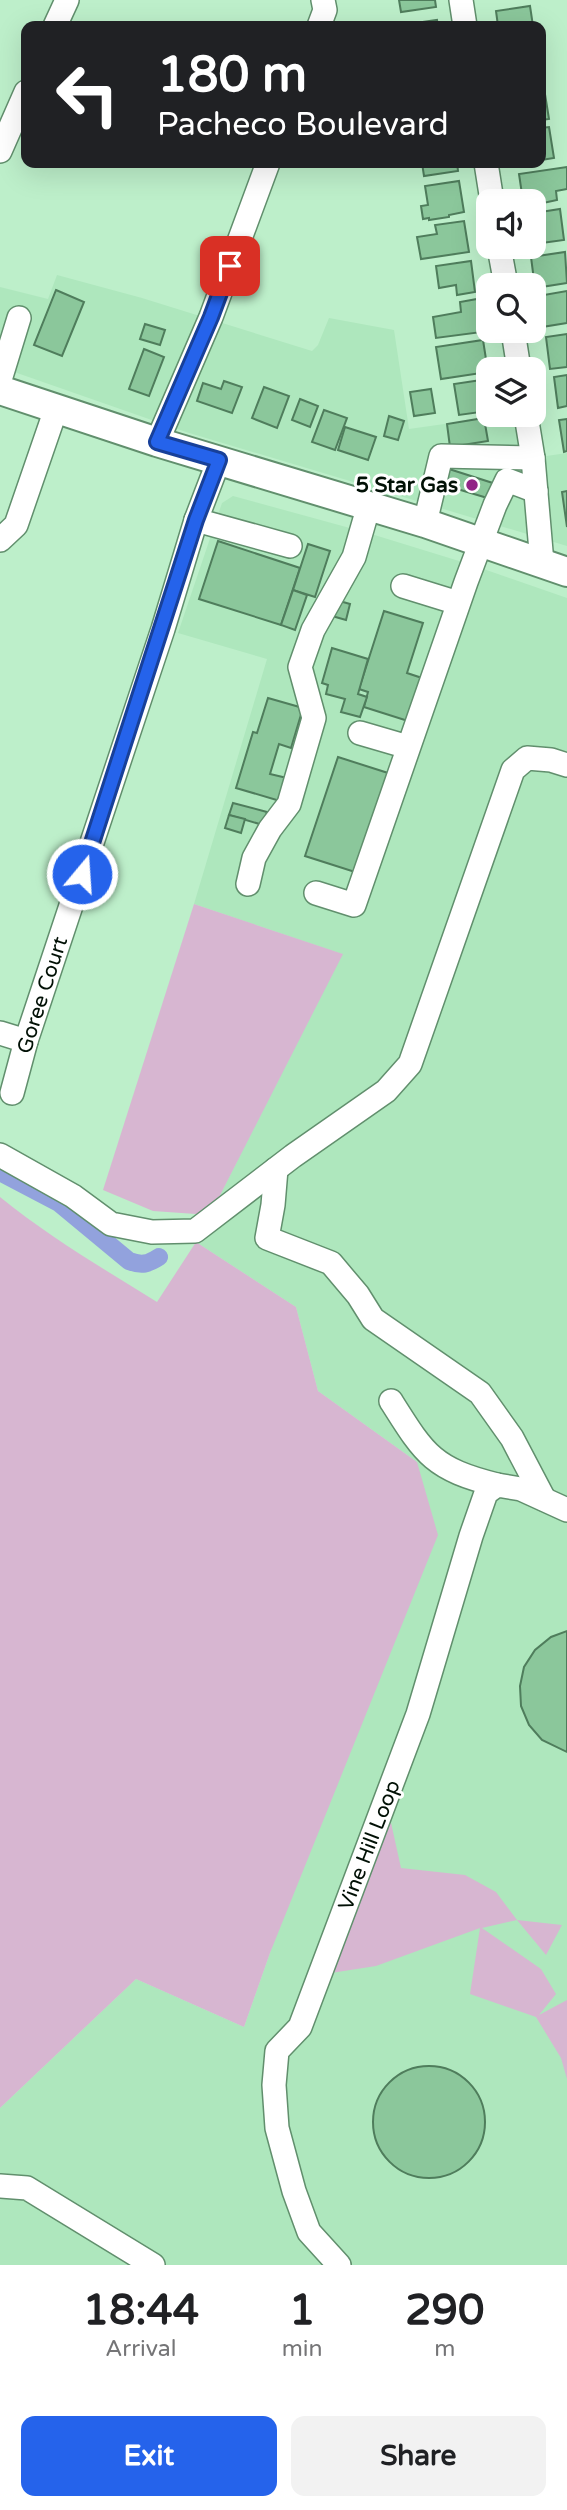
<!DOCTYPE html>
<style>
body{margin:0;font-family:"Varela Round",sans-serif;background:#f2f2f2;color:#202124;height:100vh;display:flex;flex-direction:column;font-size:26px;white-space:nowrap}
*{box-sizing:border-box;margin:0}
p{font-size:23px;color:#757577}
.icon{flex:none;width:38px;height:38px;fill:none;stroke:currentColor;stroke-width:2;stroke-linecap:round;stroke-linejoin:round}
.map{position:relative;height:2265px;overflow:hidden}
.side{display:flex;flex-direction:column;background:#fff;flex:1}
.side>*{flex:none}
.guide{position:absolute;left:21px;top:21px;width:525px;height:147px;border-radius:14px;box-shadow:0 7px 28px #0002;background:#202124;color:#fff;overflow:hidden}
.tools{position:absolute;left:476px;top:189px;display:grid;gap:14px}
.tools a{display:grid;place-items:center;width:70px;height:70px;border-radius:14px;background:#fff;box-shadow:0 7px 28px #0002;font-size:35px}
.pin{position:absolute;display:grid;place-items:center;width:60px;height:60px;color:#fff;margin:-30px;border-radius:14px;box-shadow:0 4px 10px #0006}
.me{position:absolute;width:77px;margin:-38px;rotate:18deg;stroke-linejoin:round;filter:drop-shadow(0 0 5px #0008)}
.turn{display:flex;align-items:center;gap:24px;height:147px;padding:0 21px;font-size:32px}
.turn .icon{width:91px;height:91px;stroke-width:2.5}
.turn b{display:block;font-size:49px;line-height:60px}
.eta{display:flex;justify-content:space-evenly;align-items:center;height:119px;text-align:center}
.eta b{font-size:42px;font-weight:700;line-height:49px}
.action{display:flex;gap:14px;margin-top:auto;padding:14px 21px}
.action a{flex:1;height:80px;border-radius:14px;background:#2563eb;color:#fff;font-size:28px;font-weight:700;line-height:80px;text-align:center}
.action a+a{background:#f2f2f2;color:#202124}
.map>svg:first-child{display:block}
.built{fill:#aee7bd}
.green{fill:#d7b6d1}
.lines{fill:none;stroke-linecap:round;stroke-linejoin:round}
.canal{stroke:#92a2dd;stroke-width:18}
.building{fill:#8bc79b;stroke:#4f7d5c;stroke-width:2}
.minor-casing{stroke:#618f6d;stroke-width:26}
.major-casing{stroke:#618f6d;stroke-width:32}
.minor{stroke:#fff;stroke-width:23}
.major{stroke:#fff;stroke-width:28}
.route-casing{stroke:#184099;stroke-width:18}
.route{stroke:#2563eb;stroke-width:12}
.poi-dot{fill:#912486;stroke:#fff;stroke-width:2.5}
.labels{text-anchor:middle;stroke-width:6;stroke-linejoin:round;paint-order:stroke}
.poi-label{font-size:21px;font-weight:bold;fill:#011005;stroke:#fff;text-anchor:end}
.street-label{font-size:21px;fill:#011005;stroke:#fff}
</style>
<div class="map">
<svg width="567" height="2265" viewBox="0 0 567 2265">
<rect width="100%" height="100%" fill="#bdefca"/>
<g class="built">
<polygon points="57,275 142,298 312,351 318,345 329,318 394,330 409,429 508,415 526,415 533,458 567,453 567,546 186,432 0,367 0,287 48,299"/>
<polygon points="233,496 368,533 472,565 567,598 567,2265 0,2265 0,2108 136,1979 244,2027 270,1953 417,1462 318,1391 296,1307 196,1242 342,954 194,904 267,659 178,633 222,503"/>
</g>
<g class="green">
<polygon points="194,904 343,954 210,1215 153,1211 103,1190"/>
<path d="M0,1197C49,1237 104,1269 157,1302L196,1242L296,1307L318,1391L417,1462L438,1535L270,1953L244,2027L136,1979L0,2108Z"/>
<polygon points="386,1800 401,1868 465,1875 496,1892 517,1920 562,1925 546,1955 517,1920 482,1928 541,1969 556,1994 539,2015 567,2000 567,2079 561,2058 536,2017 470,1994 480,1928 376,1966 318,1975"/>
</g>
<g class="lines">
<path class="canal" d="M0,1172L59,1203L129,1261C142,1266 148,1264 159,1257"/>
</g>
<g class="building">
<polygon points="399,0 435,0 436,7 401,12"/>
<polygon points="530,6 533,26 498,26 496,11"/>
<polygon points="437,20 438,26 403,26 402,25"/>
<polygon points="541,88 544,88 549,119 541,120"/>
<polygon points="549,127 554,158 541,160 541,128"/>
<polygon points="422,163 457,163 458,171 424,176"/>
<polygon points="567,167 567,189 556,191 557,200 534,205 534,201 523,201 519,174"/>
<polygon points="459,181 464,212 449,215 449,217 429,220 429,218 423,219 421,206 428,205 425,186"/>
<polygon points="560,209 564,240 534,244 534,213"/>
<polygon points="464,221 469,252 421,259 417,237 437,234 435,225"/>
<polygon points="565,252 567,283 535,288 531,257"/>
<polygon points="471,261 475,292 457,295 456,285 439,288 436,266"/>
<polygon points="56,290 84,302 62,356 34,345"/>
<polygon points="567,291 567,323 542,327 538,296"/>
<polygon points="477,299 482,332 436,338 433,317 461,312 460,302"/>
<polygon points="145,324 165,330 160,345 140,339"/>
<polygon points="567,334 567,367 550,369 546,337"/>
<polygon points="483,340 488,372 441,379 436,347"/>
<polygon points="144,349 164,357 149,396 129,389"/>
<polygon points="567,375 567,406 558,408 554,377"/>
<polygon points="488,379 488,411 459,415 454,384"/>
<polygon points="224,381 242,387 232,413 197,401 203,383 221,389"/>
<polygon points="264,387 289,396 277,428 252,418"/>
<polygon points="431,389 435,413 414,416 410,392"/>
<polygon points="300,399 318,406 310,427 292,420"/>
<polygon points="324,410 347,418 335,450 312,442"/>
<polygon points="389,416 404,421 398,440 384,436"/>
<polygon points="484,418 488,441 450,447 447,424"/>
<polygon points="567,419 567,451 564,452 559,420"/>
<polygon points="345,427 376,437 368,460 338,450"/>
<polygon points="449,469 499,485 494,500 444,485"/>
<polygon points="567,491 567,527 562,492"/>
<polygon points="218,541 300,568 281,625 199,599"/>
<polygon points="308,544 330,551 315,597 293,590"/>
<polygon points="293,590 307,595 295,630 281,625"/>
<polygon points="336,600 350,604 346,620 332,616"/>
<polygon points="384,611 423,623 407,673 422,678 408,721 364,707 368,692 359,689"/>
<polygon points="332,648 368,659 358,694 367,697 360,717 341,712 345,699 326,694 328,685 322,683"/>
<polygon points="268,698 303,708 291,748 279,744 270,774 287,778 280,801 236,788 253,732 257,733"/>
<polygon points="338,757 388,773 355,872 305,856"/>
<polygon points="233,803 267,812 263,825 229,815"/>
<polygon points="229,815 245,819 241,833 225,828"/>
<polygon points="567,1631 567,1752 542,1740 529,1725 521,1706 520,1686 524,1667 535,1650 551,1637"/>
<circle cx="429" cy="2122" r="56"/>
</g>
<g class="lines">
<defs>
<g id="minor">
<polyline points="461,0 465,26"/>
<polyline points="55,26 67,0"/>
<polyline points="319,26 325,10 323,0"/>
<polyline points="0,151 26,92"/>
<polyline points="486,163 492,201"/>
<polyline points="499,247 506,285"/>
<polyline points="513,331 519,369"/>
<polyline points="0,380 19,318"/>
<polyline points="526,415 533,458 542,563"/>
<polyline points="157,442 211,317 268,163"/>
<polyline points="196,520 290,546"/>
<polyline points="425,523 441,456 533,458"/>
<polyline points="0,540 16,525 56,409"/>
<polyline points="403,586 458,603"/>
<polyline points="360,733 408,747"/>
<polyline points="248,884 254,858 270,829 289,804 314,718 300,667 313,630 354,557 369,505"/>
<polyline points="316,893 354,905 466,582 495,505 507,480 536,491"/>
<polyline points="0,1033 26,1041"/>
<polyline points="12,1093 26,1041 163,629 196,520 219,460"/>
<polyline points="0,1155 73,1196 111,1224 152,1232 195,1231 293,1156 386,1091 410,1064 513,770 527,758 551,760 567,765"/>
<polyline points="276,1169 273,1205 267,1238 331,1263 358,1295 373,1319 480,1393 512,1438 544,1499"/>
<path d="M391,1401C425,1455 433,1469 497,1485"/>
<polyline points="0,2186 27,2188 153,2265"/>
<polyline points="339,2265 309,2232 294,2191 277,2128 274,2085 277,2051 300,2027 418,1714 471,1536 486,1493 497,1485 521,1489 567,1510"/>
</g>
<polyline id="major" points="0,390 157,442 425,523 567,572"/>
</defs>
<use href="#minor" class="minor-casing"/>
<use href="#major" class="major-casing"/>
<use href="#minor" class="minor"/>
<use href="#major" class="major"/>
</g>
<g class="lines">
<defs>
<polyline id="route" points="82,874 196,520 219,460 157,442 211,317 230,266"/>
</defs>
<use href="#route" class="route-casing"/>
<use href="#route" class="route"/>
</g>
<circle class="poi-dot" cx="472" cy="485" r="7"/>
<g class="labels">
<g class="poi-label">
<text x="458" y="492">5 Star Gas</text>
</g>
<g class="street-label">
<text transform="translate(42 995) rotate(-72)" y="7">Goree Court</text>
<text transform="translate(369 1845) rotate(-69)" y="7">Vine Hill Loop</text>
</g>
</g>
</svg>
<div class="tools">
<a><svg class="icon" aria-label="sound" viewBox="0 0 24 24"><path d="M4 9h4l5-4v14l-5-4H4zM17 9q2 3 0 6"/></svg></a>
<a><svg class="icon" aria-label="search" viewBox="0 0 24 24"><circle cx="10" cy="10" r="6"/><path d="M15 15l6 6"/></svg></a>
<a><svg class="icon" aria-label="layers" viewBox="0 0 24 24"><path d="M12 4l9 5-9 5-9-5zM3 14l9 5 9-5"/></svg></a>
</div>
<div class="pin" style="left:230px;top:266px;background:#d93025"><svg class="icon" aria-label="arrive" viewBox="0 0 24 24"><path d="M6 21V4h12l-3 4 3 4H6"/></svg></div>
<svg class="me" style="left:82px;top:874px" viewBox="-20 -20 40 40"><circle r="17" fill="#2563eb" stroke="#fff" stroke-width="3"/><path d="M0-11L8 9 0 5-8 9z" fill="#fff"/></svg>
<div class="guide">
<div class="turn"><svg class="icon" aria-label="left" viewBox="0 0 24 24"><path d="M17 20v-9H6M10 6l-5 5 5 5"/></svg><div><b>180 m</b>Pacheco Boulevard</div></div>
</div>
</div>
<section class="side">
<div class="eta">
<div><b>18:44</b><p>Arrival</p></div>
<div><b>1</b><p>min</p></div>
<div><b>290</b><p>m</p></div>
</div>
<div class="action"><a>Exit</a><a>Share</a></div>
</section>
